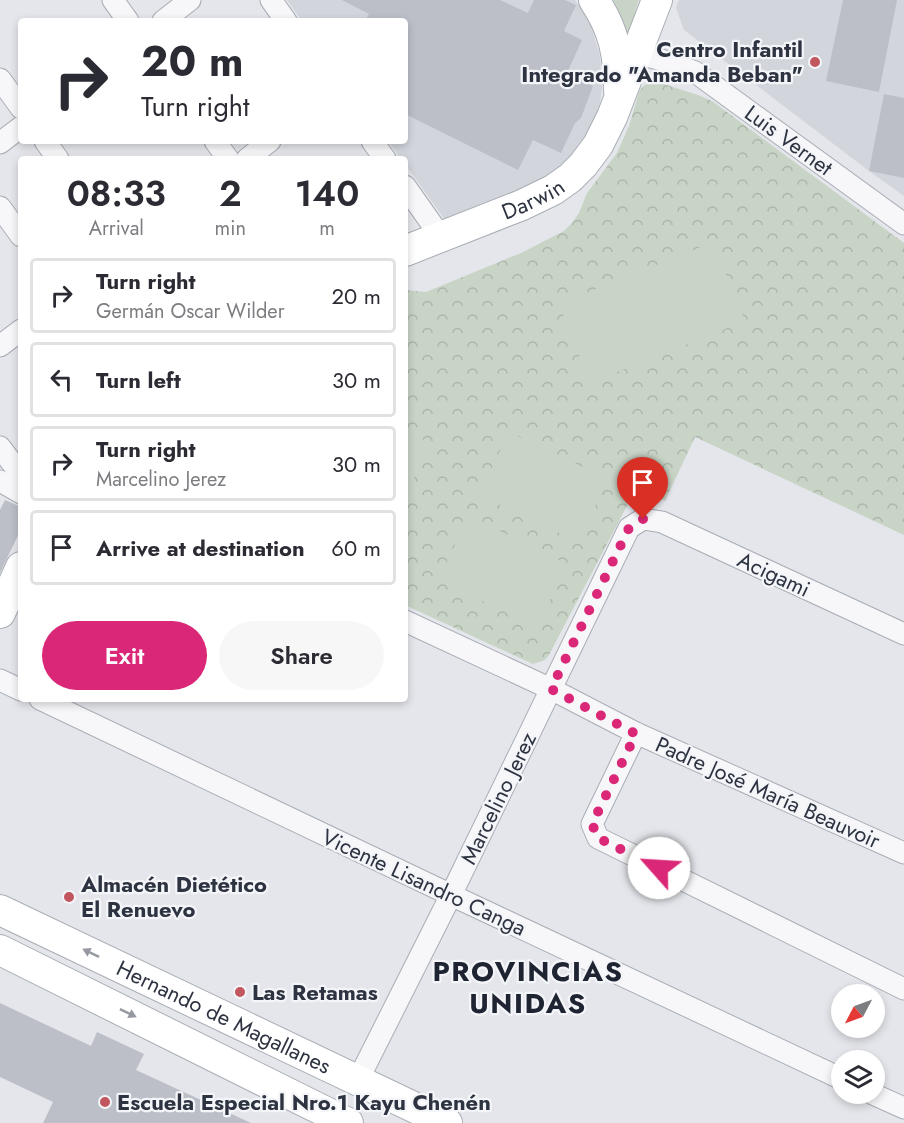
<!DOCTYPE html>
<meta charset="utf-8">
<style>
body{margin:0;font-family:Jost,sans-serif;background:#f7f7f7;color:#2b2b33;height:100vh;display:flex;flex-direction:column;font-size:22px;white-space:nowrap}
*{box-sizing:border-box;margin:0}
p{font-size:20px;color:#7c7c81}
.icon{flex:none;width:33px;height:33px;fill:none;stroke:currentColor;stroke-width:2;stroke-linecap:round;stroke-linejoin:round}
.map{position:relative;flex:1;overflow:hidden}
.panel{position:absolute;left:18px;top:156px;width:390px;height:546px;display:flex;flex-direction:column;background:#fff;border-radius:6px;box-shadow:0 3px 9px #0003}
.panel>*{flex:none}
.top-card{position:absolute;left:18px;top:18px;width:390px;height:126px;border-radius:6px;box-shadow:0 3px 9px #0003;background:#fff;color:#2b2b33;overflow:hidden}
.needle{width:39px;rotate:229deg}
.buttons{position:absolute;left:831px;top:984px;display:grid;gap:12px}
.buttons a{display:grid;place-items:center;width:54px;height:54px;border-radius:50%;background:#fff;box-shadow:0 3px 9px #0003;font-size:30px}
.pin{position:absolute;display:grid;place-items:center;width:51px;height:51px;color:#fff;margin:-62px -26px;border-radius:50% 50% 50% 0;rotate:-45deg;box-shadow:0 0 6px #0007}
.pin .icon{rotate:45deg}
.me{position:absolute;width:66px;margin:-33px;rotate:296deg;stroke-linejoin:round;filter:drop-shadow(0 0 4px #0008)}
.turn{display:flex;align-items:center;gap:21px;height:126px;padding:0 24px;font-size:27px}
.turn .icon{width:78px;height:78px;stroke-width:2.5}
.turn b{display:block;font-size:42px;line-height:51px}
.eta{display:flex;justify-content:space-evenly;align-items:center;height:102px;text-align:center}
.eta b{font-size:36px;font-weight:600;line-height:42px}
.primary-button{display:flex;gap:12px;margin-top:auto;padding:12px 24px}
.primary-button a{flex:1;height:69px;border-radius:36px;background:#db2777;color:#fff;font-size:24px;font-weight:600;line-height:69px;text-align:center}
.primary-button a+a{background:#f7f7f7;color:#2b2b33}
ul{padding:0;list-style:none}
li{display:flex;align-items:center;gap:18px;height:75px;margin:0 12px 9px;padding:0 12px;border:3px solid #e1e1e2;border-radius:6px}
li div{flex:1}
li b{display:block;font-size:22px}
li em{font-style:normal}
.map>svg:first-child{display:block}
.built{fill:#d2d5dc}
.forest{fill:url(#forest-crowns)}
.garden{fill:#c8d4c6}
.building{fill:#bcbfc7}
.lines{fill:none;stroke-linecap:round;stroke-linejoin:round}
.street-casing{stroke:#a9adb5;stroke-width:23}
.secondary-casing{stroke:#a9adb5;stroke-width:32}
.street{stroke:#f7f7f9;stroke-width:21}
.secondary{stroke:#fff;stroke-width:30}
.oneway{fill:#9699a0}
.route{stroke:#db2777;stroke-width:10;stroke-dasharray:0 18}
.poi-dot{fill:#c2565e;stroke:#f4f5f8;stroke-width:2}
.labels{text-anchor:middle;stroke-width:4.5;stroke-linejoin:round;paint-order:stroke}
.poi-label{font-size:22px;font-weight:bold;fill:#2d3341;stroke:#f4f5f8;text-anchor:start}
.street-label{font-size:22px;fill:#2d3341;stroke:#f4f5f8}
.district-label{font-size:28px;font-weight:bold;letter-spacing:1.5px;fill:#1f2433;stroke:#f4f5f8}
</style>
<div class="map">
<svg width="904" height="1123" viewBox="0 0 904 1123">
<defs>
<pattern id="forest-crowns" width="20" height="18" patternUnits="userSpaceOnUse" patternTransform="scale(1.5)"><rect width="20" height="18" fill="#c8d4c6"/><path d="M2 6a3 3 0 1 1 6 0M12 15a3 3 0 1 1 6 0" fill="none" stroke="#acb6ab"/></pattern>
</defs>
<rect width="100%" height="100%" fill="#e4e6eb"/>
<g class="built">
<polygon points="287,0 575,0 582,10 590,23 600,56 602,87 600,103 595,120 588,137 554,176 448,224 405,164 405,159 401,159 388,141 405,141 405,21 302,21"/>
<polygon points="679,0 904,0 904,196 869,171 684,30 676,8"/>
</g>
<path class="forest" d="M657,82L698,95L712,101L904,243V535L695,437L665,501C653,496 642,488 631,498L549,655L545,660L533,664L405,605V290L426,292L521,253L564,231L572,223L579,213L587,193L617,153L629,126L639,92L643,86L649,83Z"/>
<g class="garden">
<path d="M613,0H639L636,8L628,47C626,28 622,17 613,0Z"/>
<polygon points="713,242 745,321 590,383 559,304"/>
<polygon points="405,431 430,443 405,497"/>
<polygon points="509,432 608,479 578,542 479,495"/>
<polygon points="469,516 567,564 537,627 438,580"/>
</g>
<g class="building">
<polygon points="342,0 500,0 528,13 534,0 565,0 576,5 564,31 582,40 567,73 593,86 581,118 575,123 561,153 533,140 518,170 405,114 405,21 365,21 369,14"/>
<polygon points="843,0 897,0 879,92 826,81"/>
<polygon points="884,94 904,98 904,178 869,171"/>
<polygon points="5,500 21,507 21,529 0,573 0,510"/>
<polygon points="0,1003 91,1046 97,1032 144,1054 136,1070 251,1123 43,1123 53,1102 0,1077"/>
</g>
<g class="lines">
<defs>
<g id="street">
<polyline points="113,0 128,21"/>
<polyline points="271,0 286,21"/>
<polyline points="163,21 190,0"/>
<path d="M637,54C658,58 676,64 695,72L904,224"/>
<polyline points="0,79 21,108"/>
<polyline points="45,141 58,159"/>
<polyline points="215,141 228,159"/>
<polyline points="372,141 385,159"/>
<polyline points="0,143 21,127"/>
<polyline points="247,159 270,141"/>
<polyline points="405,186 441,237"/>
<polyline points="0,207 21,236"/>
<polyline points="0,346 21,330"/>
<polyline points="0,447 21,475"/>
<polyline points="0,481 21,493"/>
<polyline points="405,621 551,689 636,733 904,853"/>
<polyline points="0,680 21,690"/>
<polyline points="40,699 451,895 842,1079"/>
<polyline points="636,733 592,824 598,838 904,989"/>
<polyline points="358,1080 451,895 629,528 643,519 662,522 904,634"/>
<polyline points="873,1094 904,1108"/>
</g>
<g id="secondary">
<path d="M594,0C614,30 619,55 619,90"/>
<path id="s1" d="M405,251L522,205L553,190L570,178L583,165L598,145L612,117L657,0"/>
<polyline points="0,613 21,567"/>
<path id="s2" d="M0,910L447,1123"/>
<polyline points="0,950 348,1123"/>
</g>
</defs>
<use href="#street" class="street-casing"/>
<use href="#secondary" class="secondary-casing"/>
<use href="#street" class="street"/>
<use href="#secondary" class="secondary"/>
</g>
<defs><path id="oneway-solid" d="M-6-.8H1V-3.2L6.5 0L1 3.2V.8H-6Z" transform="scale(1.5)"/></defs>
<g class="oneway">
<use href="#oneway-solid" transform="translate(91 953) rotate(-154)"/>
<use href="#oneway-solid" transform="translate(128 1013) rotate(26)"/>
</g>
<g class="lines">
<polyline class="route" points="643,519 629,528 551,689 636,734 592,824 598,838 659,868"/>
</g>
<g class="poi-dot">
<circle cx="815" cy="62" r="6"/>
<circle cx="69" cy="897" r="6"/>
<circle cx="240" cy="992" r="6"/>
<circle cx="105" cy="1102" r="6"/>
</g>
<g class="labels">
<g class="poi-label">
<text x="803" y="57" text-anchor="end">Centro Infantil<tspan x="803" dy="25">Integrado "Amanda Beban"</tspan></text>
<text x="81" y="892">Almacén Dietético<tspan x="81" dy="25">El Renuevo</tspan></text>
<text x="252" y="1000">Las Retamas</text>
<text x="117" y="1110">Escuela Especial Nro.1 Kayu Chenén</text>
</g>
<g class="street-label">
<text transform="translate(789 140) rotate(36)" y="8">Luis Vernet</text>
<text dy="8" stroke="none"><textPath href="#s1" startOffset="138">Darwin</textPath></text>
<text transform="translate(774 574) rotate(25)" y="8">Acigami</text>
<text transform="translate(768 792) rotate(24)" y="8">Padre José María Beauvoir</text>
<text transform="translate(498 798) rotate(-64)" y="8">Marcelino Jerez</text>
<text transform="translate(424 882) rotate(25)" y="8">Vicente Lisandro Canga</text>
<text dy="8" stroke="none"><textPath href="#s2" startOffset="248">Hernando de Magallanes</textPath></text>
</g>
<g class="district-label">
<text x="528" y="981">PROVINCIAS<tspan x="528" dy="32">UNIDAS</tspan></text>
</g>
</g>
</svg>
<div class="buttons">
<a><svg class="needle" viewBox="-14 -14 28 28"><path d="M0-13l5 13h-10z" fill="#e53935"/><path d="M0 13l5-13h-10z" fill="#7c7c81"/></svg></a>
<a><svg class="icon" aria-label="layers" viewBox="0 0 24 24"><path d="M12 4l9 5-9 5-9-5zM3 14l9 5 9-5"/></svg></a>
</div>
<div class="pin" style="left:643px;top:519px;background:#d93025"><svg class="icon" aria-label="arrive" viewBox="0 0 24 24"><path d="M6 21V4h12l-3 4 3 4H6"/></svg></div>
<svg class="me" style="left:659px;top:868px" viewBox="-20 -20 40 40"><circle r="19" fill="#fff"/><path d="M0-13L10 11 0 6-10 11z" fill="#db2777"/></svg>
<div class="top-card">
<div class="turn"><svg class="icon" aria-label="right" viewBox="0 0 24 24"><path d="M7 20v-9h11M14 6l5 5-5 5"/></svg><div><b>20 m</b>Turn right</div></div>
</div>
<section class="panel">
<div class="eta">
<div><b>08:33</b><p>Arrival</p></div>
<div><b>2</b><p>min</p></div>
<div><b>140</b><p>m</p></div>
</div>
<ul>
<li><svg class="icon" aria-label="right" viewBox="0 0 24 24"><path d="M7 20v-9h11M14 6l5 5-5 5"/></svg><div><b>Turn right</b><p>Germán Oscar Wilder</p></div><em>20 m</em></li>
<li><svg class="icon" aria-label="left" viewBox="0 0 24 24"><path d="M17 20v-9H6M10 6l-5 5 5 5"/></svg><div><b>Turn left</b></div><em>30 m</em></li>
<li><svg class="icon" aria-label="right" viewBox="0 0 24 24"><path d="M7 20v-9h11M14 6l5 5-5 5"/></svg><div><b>Turn right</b><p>Marcelino Jerez</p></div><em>30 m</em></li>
<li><svg class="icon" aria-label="arrive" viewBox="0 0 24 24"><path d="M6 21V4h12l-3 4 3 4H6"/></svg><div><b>Arrive at destination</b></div><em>60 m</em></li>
</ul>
<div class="primary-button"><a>Exit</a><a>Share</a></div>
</section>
</div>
